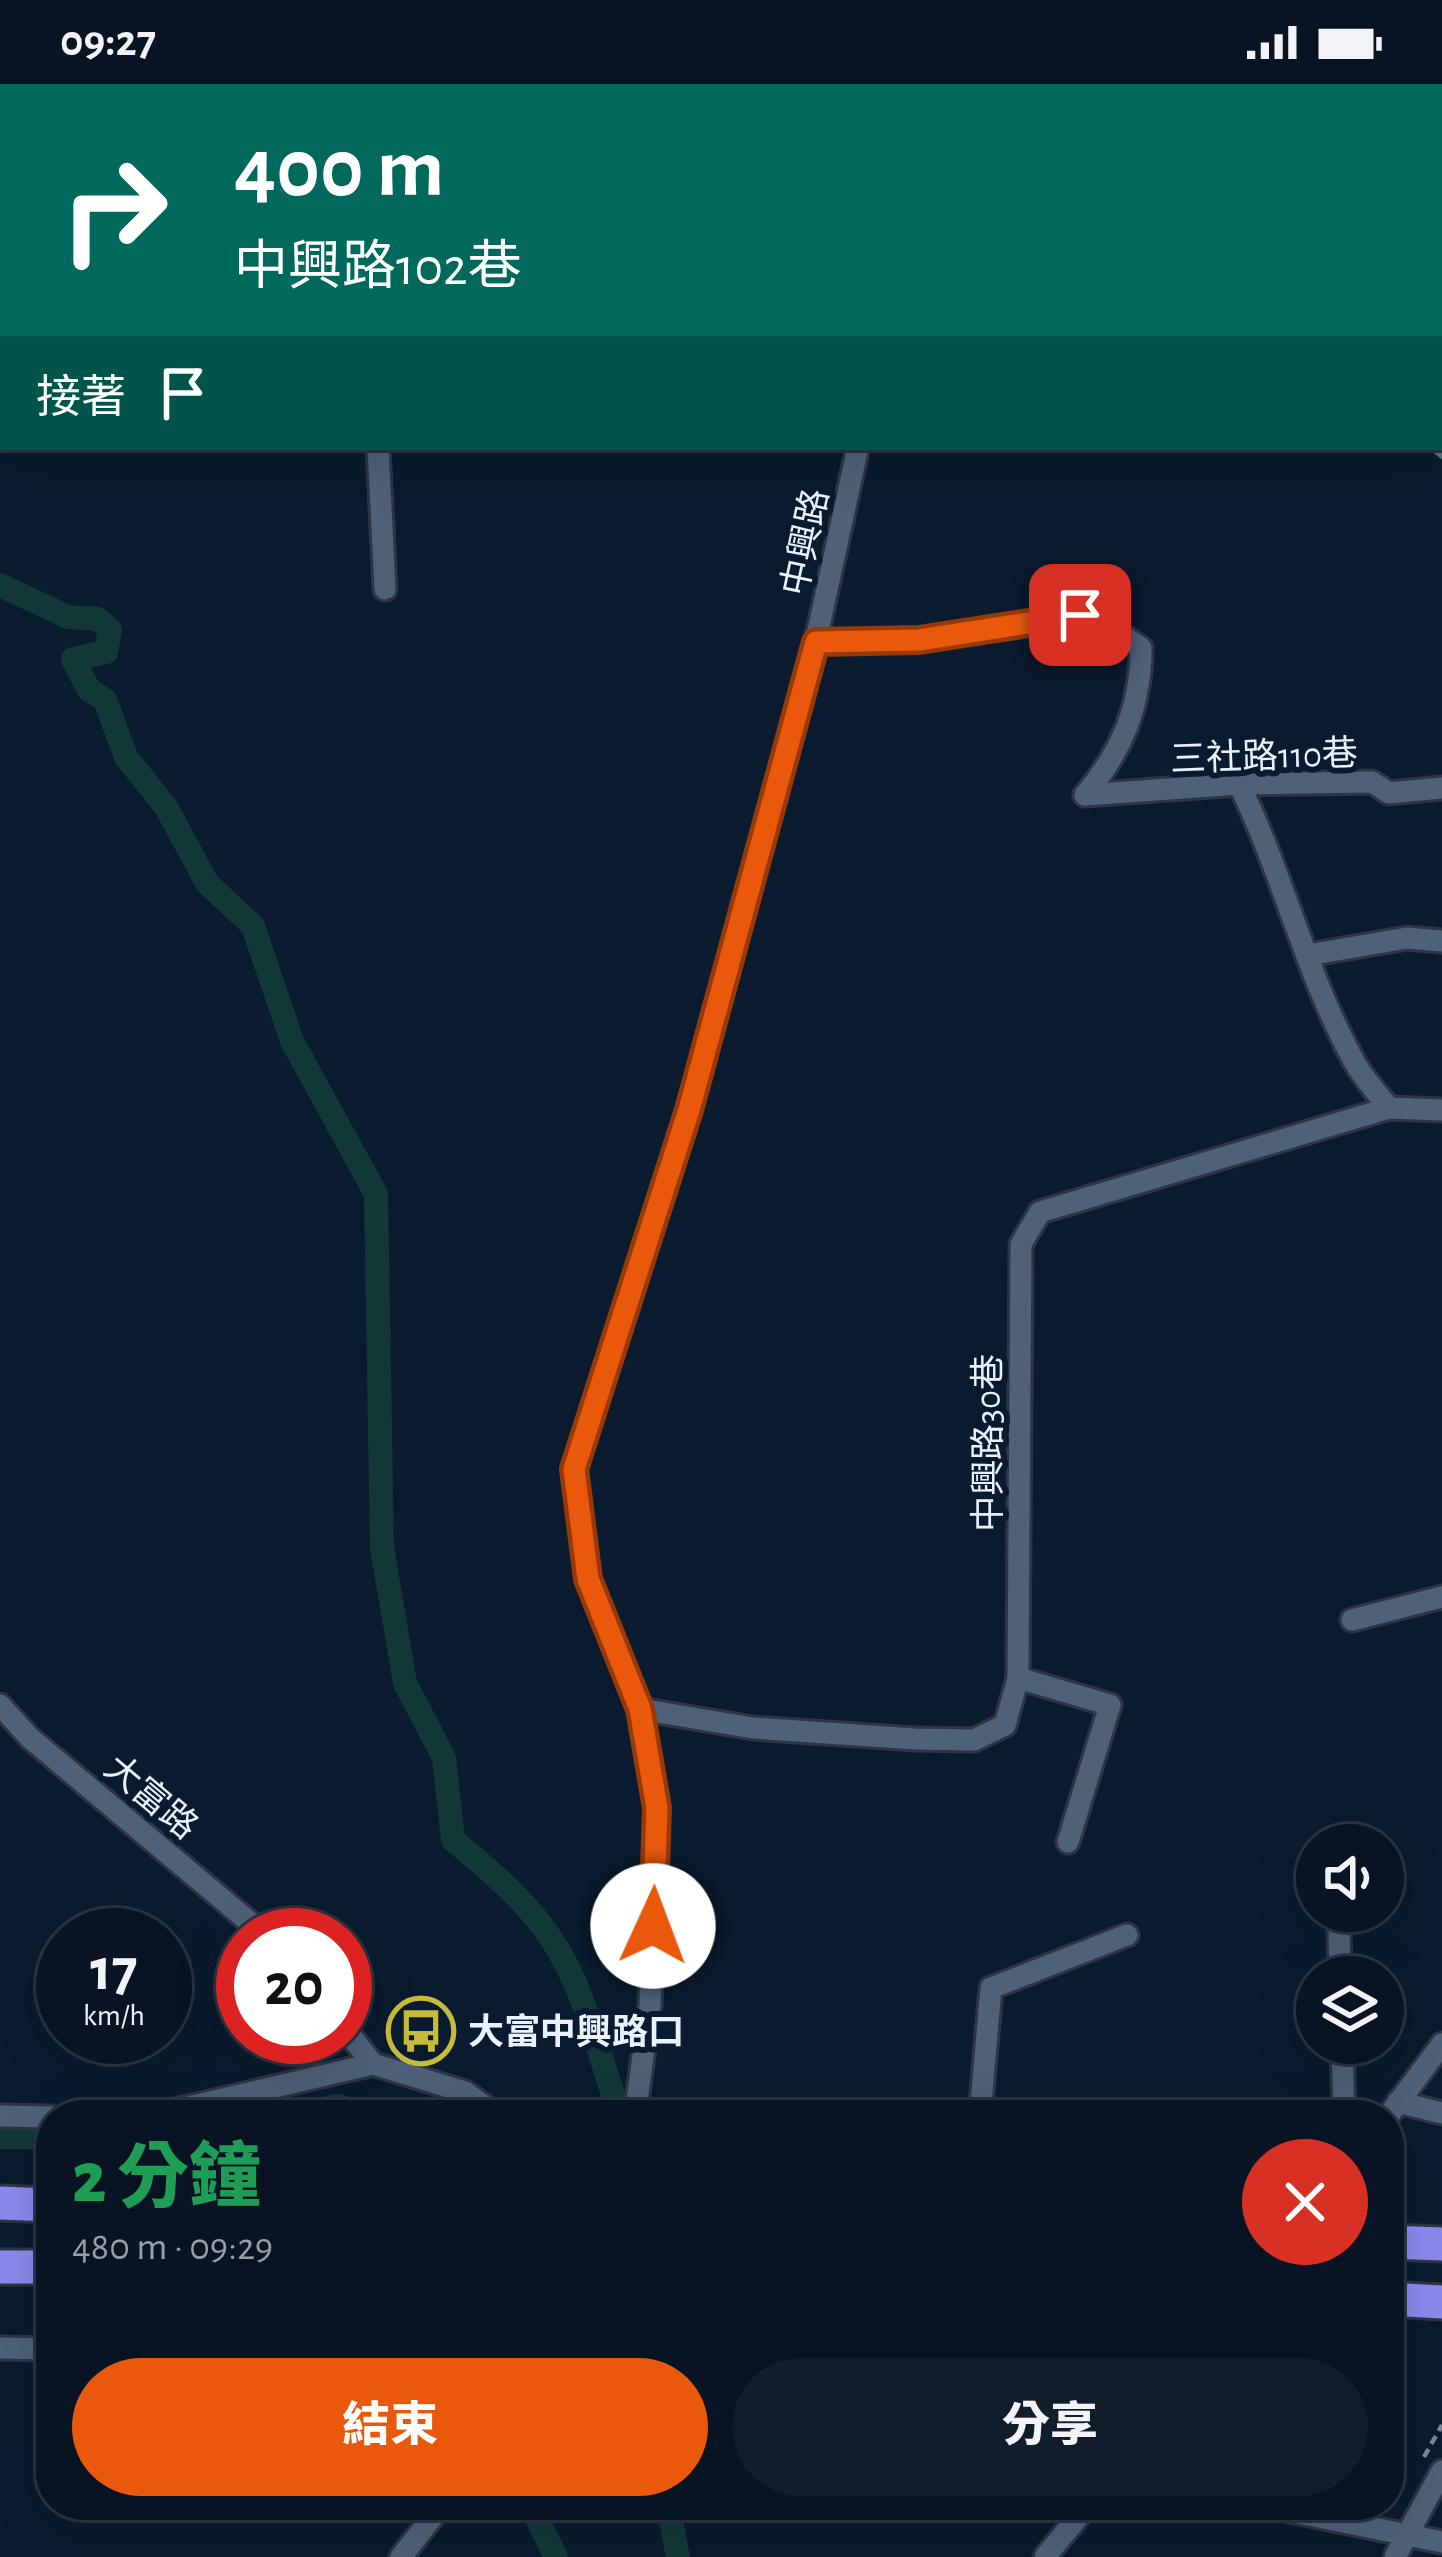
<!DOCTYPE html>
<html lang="zh-TW">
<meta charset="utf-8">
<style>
body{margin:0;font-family:"Alegreya Sans","Noto Sans TC",sans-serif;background:#111d2b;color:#f1f3f6;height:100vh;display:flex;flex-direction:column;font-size:45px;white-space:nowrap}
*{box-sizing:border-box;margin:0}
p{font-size:39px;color:#989ea6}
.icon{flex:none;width:66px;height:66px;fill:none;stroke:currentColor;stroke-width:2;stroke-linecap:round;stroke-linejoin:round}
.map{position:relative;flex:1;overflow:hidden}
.drawer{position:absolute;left:36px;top:2016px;width:1368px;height:420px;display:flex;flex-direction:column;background:#081423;border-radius:48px;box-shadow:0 12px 48px #0002,0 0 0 3px #293341}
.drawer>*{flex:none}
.top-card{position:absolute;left:0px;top:0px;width:1443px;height:366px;box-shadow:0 12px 48px #0002,0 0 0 3px #293341;background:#00695c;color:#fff;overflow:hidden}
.controls{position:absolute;left:1296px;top:1740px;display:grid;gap:24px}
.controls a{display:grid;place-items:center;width:108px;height:108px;border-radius:50%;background:#081423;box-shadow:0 12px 48px #0002,0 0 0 3px #293341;font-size:60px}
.speed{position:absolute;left:36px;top:1824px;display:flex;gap:24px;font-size:60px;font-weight:700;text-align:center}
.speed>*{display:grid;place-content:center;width:156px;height:156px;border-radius:50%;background:#081423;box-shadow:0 12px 48px #0002,0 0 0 3px #293341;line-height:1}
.speed small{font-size:30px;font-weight:400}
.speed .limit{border:18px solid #d22;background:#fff;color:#111}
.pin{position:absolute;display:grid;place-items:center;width:102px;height:102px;color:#fff;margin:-51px;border-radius:24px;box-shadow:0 6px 18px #0006}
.me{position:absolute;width:132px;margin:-66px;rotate:2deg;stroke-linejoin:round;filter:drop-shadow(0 0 9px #0008)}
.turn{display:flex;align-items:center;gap:42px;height:252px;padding:0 36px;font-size:54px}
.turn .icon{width:156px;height:156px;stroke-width:2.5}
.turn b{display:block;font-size:84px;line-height:102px}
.then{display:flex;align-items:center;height:114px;padding:0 36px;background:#0003;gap:24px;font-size:45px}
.round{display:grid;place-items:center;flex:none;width:126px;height:126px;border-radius:63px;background:#111d2b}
.headline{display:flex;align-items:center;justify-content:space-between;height:204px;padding:0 36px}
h1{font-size:72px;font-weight:800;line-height:90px;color:#1e9e55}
.button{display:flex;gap:24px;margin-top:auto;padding:24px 36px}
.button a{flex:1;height:138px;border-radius:72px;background:#ea580c;color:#fff;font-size:48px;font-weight:800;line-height:138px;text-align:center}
.button a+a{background:#111d2b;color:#f1f3f6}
.status{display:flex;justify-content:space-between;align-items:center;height:84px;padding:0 60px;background:#081423;direction:ltr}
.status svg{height:33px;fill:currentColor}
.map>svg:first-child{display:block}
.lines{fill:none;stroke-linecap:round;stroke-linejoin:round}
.stream{stroke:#527072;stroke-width:6}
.canal{stroke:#113837;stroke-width:24}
.minor-casing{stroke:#2e3444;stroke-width:27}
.highway-casing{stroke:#2e3444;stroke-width:39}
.path{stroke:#798696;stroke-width:4.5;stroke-dasharray:9 6;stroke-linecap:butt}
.minor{stroke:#4e6179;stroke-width:21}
.highway{stroke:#8b89ed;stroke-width:33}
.route-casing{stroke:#983908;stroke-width:30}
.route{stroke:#ea580c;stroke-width:21}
.labels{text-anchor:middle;stroke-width:12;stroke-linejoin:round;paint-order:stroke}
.street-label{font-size:36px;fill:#e8f1fd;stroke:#0a1b2f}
.poi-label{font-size:36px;font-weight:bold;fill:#e8f1fd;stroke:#0a1b2f;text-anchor:start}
</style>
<div class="status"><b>09:27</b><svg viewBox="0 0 49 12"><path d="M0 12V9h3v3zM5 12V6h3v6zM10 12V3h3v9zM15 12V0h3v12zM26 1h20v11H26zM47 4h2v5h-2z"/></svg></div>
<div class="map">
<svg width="1442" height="2473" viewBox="0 0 1442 2473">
<rect width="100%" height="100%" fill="#0a1b2f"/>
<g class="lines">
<g class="stream">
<polyline points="953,0 954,3"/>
<polyline points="1431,363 1442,372"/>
</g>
<g class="canal">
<path d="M0,501L68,533L98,535L110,546L106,568L73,575L89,606L105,616L126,673L166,723L207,799L253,842L292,957L376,1110L382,1464L405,1599L444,1674L453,1756C489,1786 526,1816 552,1856C583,1902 596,1961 614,2013"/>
<polyline points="288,2031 338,2022 365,2031"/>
<polyline points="0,2053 51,2053"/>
<polyline points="530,2421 556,2473"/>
<polyline points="668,2421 678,2473"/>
</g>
<defs>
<g id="minor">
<polyline points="274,0 282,3"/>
<polyline points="839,3 840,0"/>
<polyline points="378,363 385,505"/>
<path d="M816,558L919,556L1094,531L1141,564C1141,622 1122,667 1085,711"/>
<path d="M1239,700C1283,790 1306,891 1355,979C1364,995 1378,1010 1389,1024"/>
<polyline points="1085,711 1239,700 1372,698 1389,709 1442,704"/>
<polyline points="1308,871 1407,854 1442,857"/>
<polyline points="1352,1536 1442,1513"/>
<polyline points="1018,1594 1110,1621 1068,1758"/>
<polyline points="0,1621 30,1654 265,1851"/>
<polyline points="640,1625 753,1644 915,1655 974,1656 1005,1641 1018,1594 1021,1160 1040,1128 1389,1024 1442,1026"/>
<polyline points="1339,1843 1340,1893"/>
<polyline points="345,1945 373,1980 465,2008 497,2031"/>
<polyline points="1342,1959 1344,2031"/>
<polyline points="1398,2018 1442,2029"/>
<polyline points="154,2031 373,1980"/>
<polyline points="635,2031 650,1921 657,1724 640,1625 588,1495 574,1385 689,1026 813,570 858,363"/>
<polyline points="980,2031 991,1904 1127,1851"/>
<polyline points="1389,2031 1442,1960"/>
<polyline points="0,2032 51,2033"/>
<polyline points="0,2264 51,2265"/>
<polyline points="1260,2421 1442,2458"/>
<polyline points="401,2473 442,2421"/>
<polyline points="1045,2473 1088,2421"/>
<polyline points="1395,2473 1442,2387"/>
</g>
<g id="highway">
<polyline points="0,2119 51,2121"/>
<polyline points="1389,2158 1442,2160"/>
<polyline points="0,2183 51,2183"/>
<polyline points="1389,2215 1442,2218"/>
</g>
</defs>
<use href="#minor" class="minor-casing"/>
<use href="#highway" class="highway-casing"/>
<polyline class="path" points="1424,2373 1442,2341"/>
<use href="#minor" class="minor"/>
<use href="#highway" class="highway"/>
</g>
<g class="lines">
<defs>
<polyline id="route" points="653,1842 657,1724 640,1625 588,1495 574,1385 689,1026 816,558 919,556 1080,531"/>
</defs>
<use href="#route" class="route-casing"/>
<use href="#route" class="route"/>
</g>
<defs>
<symbol id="bus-ring" viewBox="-11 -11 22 22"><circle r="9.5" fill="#0a1b2f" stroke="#c7bb3c" stroke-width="1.5"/><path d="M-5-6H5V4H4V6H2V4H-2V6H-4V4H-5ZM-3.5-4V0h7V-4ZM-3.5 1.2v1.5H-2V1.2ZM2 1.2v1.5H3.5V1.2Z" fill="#c7bb3c"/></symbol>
</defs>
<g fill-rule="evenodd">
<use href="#bus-ring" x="383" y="1909" width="76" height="76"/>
</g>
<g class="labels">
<g class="street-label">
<text transform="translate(804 458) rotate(-78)" y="13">中興路</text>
<text transform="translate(1264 671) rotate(-2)" y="13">三社路110巷</text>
<text transform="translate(987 1359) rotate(-90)" y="13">中興路30巷</text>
<text transform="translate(152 1712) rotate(40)" y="13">大富路</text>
</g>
<g class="poi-label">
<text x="468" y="1960">大富中興路口</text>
</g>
</g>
</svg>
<div class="controls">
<a><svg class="icon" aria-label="sound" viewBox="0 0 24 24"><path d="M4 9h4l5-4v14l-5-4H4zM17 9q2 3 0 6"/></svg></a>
<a><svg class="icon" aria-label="layers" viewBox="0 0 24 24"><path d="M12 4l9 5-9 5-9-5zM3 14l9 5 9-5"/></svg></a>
</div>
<div class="speed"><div>17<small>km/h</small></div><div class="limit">20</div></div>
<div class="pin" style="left:1080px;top:531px;background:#d93025"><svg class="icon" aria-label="arrive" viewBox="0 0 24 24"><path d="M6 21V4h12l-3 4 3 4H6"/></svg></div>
<svg class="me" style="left:653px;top:1842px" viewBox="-20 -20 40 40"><circle r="19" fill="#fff"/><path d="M0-13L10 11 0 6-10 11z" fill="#ea580c"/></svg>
<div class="top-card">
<div class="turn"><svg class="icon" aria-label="right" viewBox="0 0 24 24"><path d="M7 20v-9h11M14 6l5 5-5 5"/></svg><div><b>400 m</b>中興路102巷</div></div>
<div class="then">接著<svg class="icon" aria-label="arrive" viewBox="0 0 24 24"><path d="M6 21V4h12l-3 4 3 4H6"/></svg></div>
</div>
<section class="drawer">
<div class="headline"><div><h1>2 分鐘</h1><p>480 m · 09:29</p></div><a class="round" style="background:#d93025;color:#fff"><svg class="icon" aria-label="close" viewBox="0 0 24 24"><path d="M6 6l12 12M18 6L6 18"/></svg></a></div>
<div class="button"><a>結束</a><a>分享</a></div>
</section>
</div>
